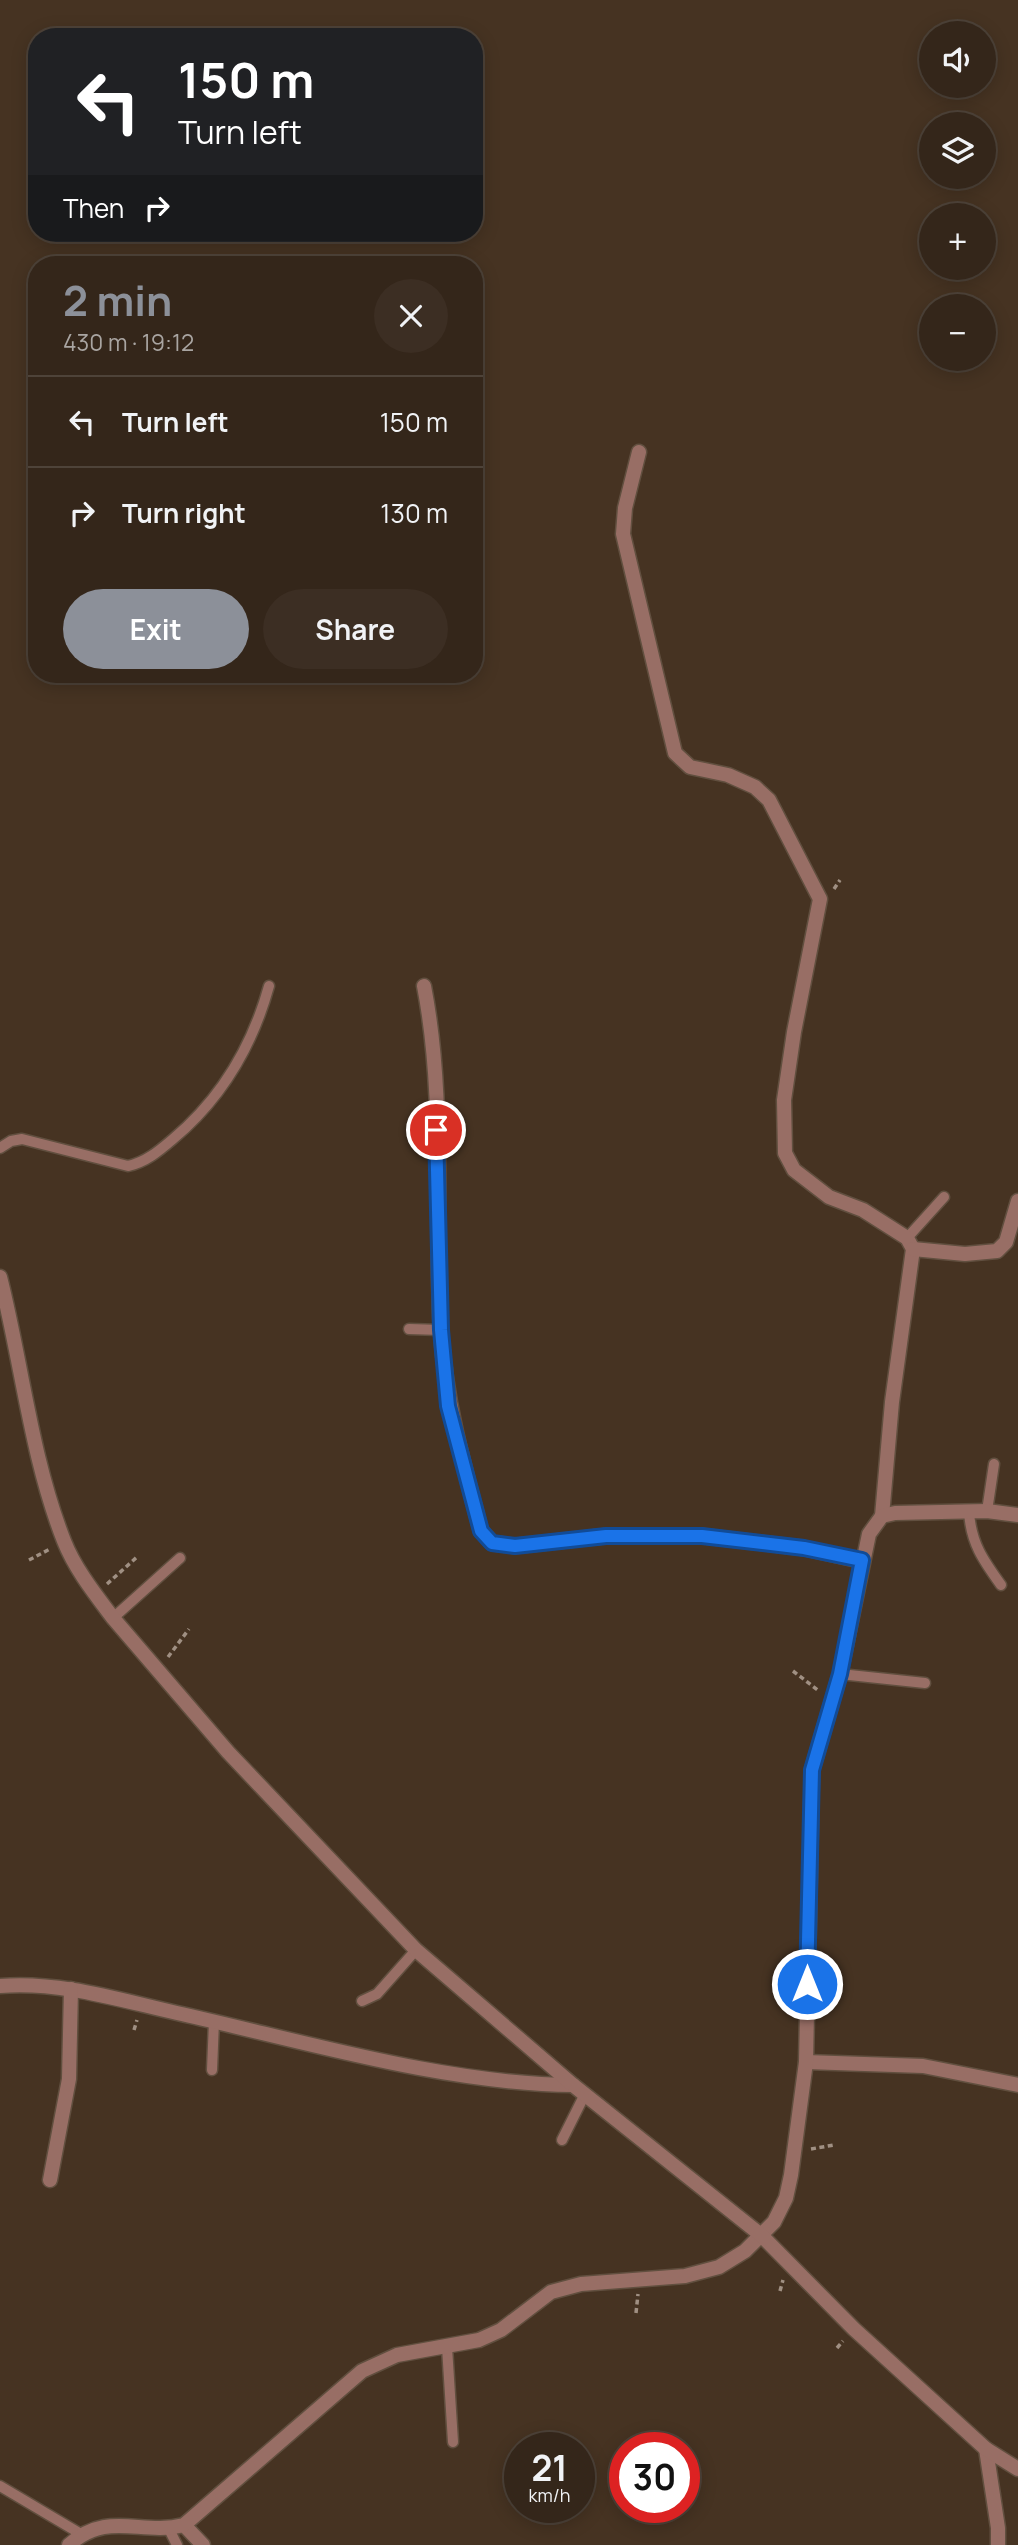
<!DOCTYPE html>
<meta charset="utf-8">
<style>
body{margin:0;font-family:Manrope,sans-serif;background:#3c2e23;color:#f1f3f6;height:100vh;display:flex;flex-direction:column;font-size:26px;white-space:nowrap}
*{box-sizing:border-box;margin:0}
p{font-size:23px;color:#a9a5a2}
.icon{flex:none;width:38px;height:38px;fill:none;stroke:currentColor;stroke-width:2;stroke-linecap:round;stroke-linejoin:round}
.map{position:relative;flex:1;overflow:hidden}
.details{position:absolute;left:28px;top:256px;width:455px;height:427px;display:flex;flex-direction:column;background:#34261a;border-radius:28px;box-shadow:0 4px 18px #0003,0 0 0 2px #4e4339}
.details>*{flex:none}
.guide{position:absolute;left:28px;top:28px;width:455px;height:214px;border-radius:28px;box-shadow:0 4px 18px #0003,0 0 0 2px #4e4339;background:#202124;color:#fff;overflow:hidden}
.controls{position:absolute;left:919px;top:21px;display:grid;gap:14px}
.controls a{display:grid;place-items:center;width:77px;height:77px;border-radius:50%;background:#34261a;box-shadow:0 4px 18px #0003,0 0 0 2px #4e4339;font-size:35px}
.speed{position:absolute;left:504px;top:2432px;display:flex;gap:14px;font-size:35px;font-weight:700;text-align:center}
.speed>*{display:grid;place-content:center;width:91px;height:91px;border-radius:50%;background:#34261a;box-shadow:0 4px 18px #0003,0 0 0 2px #4e4339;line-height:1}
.speed small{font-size:18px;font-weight:400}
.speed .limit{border:10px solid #d22;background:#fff;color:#111}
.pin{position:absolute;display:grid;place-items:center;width:60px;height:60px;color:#fff;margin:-30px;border:4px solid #fff;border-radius:50%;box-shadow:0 2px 7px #0007}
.me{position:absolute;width:77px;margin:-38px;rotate:0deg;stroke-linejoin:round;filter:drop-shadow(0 0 5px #0008)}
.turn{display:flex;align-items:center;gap:24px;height:147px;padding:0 35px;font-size:32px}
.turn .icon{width:91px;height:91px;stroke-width:2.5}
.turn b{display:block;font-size:49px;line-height:60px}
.then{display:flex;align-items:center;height:66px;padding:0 35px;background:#0003;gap:14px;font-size:26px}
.round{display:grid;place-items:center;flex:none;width:74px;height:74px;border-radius:37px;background:#3c2e23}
.head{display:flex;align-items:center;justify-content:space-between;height:119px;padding:0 35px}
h1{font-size:42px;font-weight:700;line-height:52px;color:#8c9099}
.action{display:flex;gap:14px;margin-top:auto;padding:14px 35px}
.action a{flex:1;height:80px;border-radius:42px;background:#8c9099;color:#fff;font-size:28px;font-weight:700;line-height:80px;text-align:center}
.action a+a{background:#3c2e23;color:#f1f3f6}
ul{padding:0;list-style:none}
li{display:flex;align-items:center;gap:21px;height:91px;padding:0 35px;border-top:2px solid #4e4339}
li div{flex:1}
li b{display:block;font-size:26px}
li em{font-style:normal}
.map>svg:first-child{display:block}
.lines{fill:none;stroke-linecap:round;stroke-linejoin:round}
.service-casing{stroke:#614f3f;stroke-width:13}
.minor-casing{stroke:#614f3f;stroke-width:17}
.tertiary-casing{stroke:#614f3f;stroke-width:17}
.path{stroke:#a09083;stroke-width:3.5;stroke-dasharray:5 3.5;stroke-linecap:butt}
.service{stroke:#986e65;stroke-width:10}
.minor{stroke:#986e65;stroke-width:14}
.tertiary{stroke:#986e65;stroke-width:14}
.route-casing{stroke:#114b97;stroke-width:18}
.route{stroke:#1a73e8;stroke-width:12}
</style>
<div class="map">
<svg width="1018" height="2545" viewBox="0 0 1018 2545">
<rect width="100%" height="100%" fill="#463322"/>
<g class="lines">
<defs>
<g id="service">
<path d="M0,1148L11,1141L22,1139L128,1166C146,1162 159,1151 173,1139C222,1098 252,1047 269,986"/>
<polyline points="907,1238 944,1197"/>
<polyline points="409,1329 441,1330"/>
<polyline points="987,1511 994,1464"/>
<path d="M969,1512C971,1543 983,1560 1001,1585"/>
<polyline points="113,1618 180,1558"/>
<polyline points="840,1674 925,1683"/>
<polyline points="362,2001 377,1994 416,1950"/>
<polyline points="212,2070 214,2021"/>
<polyline points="562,2140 585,2094"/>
<polyline points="447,2347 453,2442"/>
<polyline points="0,2486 81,2534"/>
<polyline points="169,2529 177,2545"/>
</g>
<g id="minor">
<polyline points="639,452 625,508 623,534 675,753 690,767 728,775 755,787 769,800 820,899 794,1032 784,1100 785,1153 794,1170 829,1197 863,1210 907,1238 913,1249 892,1402 882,1516"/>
<path d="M424,986C446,1099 434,1218 441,1332C446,1403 463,1463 481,1531L492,1543L515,1546L606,1536H702L804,1548L862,1561"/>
<polyline points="913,1249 965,1254 997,1251 1006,1242 1018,1201"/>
<path d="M0,1986C60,1981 119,2000 177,2013C303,2041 444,2084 573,2085"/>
<polyline points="806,2062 923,2066 1018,2085"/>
<polyline points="50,2180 69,2079 71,1989"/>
<polyline points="986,2449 998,2528 998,2545"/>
<polyline points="184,2525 203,2545"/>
<path d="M69,2545C107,2510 141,2536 184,2525L362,2371L397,2355L479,2340L501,2330L551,2292L581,2284L685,2276L719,2267L745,2251L774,2222L786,2198L791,2175L806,2062L812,1770L840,1674L869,1534L882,1516L895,1513L987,1511L1018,1515"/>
</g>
<path id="tertiary" d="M0,1277C22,1364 31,1457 64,1541C75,1569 95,1594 113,1618L228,1752L416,1950L573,2085L761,2235L854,2329L986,2449L1018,2469"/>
</defs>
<use href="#service" class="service-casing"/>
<use href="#minor" class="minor-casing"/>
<use href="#tertiary" class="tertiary-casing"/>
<g class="path">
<polyline points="834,889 840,880"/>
<polyline points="29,1560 50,1549"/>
<polyline points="107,1584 137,1557"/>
<polyline points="168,1657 189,1629"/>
<polyline points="793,1671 819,1691"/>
<polyline points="134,2030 137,2020"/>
<polyline points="811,2149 834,2145"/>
<polyline points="780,2291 783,2280"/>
<polyline points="636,2313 638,2294"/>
<polyline points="837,2348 843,2341"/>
</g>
<use href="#service" class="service"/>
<use href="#minor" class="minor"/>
<use href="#tertiary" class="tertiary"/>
</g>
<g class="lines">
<defs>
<polyline id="route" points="436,1130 441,1330 448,1406 481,1531 492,1543 515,1546 606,1536 702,1536 804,1548 862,1560 840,1674 812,1770 807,1984"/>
</defs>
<use href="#route" class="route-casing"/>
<use href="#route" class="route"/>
</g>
</svg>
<div class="controls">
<a><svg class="icon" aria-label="sound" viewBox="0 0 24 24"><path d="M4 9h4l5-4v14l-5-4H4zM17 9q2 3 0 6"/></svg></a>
<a><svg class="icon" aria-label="layers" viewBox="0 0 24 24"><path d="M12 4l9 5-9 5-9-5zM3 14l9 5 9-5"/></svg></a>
<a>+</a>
<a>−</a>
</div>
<div class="speed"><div>21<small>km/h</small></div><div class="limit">30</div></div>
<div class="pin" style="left:436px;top:1130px;background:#d93025"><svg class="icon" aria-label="arrive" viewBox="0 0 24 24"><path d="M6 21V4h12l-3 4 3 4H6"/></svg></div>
<svg class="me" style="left:807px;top:1984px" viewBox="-20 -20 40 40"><circle r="17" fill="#1a73e8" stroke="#fff" stroke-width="3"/><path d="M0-11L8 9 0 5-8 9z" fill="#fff"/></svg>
<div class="guide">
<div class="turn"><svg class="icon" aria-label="left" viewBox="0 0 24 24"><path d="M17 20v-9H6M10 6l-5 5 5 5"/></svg><div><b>150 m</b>Turn left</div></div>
<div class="then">Then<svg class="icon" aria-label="right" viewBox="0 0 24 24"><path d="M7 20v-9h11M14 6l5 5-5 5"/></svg></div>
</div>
<section class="details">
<div class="head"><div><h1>2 min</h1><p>430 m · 19:12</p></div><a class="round"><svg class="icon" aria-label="close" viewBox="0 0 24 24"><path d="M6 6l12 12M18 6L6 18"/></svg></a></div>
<ul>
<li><svg class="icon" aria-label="left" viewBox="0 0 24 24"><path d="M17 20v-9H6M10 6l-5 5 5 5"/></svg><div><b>Turn left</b></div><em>150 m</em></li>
<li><svg class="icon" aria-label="right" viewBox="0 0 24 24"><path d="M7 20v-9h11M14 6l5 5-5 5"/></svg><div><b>Turn right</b></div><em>130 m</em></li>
</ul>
<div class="action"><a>Exit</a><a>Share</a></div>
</section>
</div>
